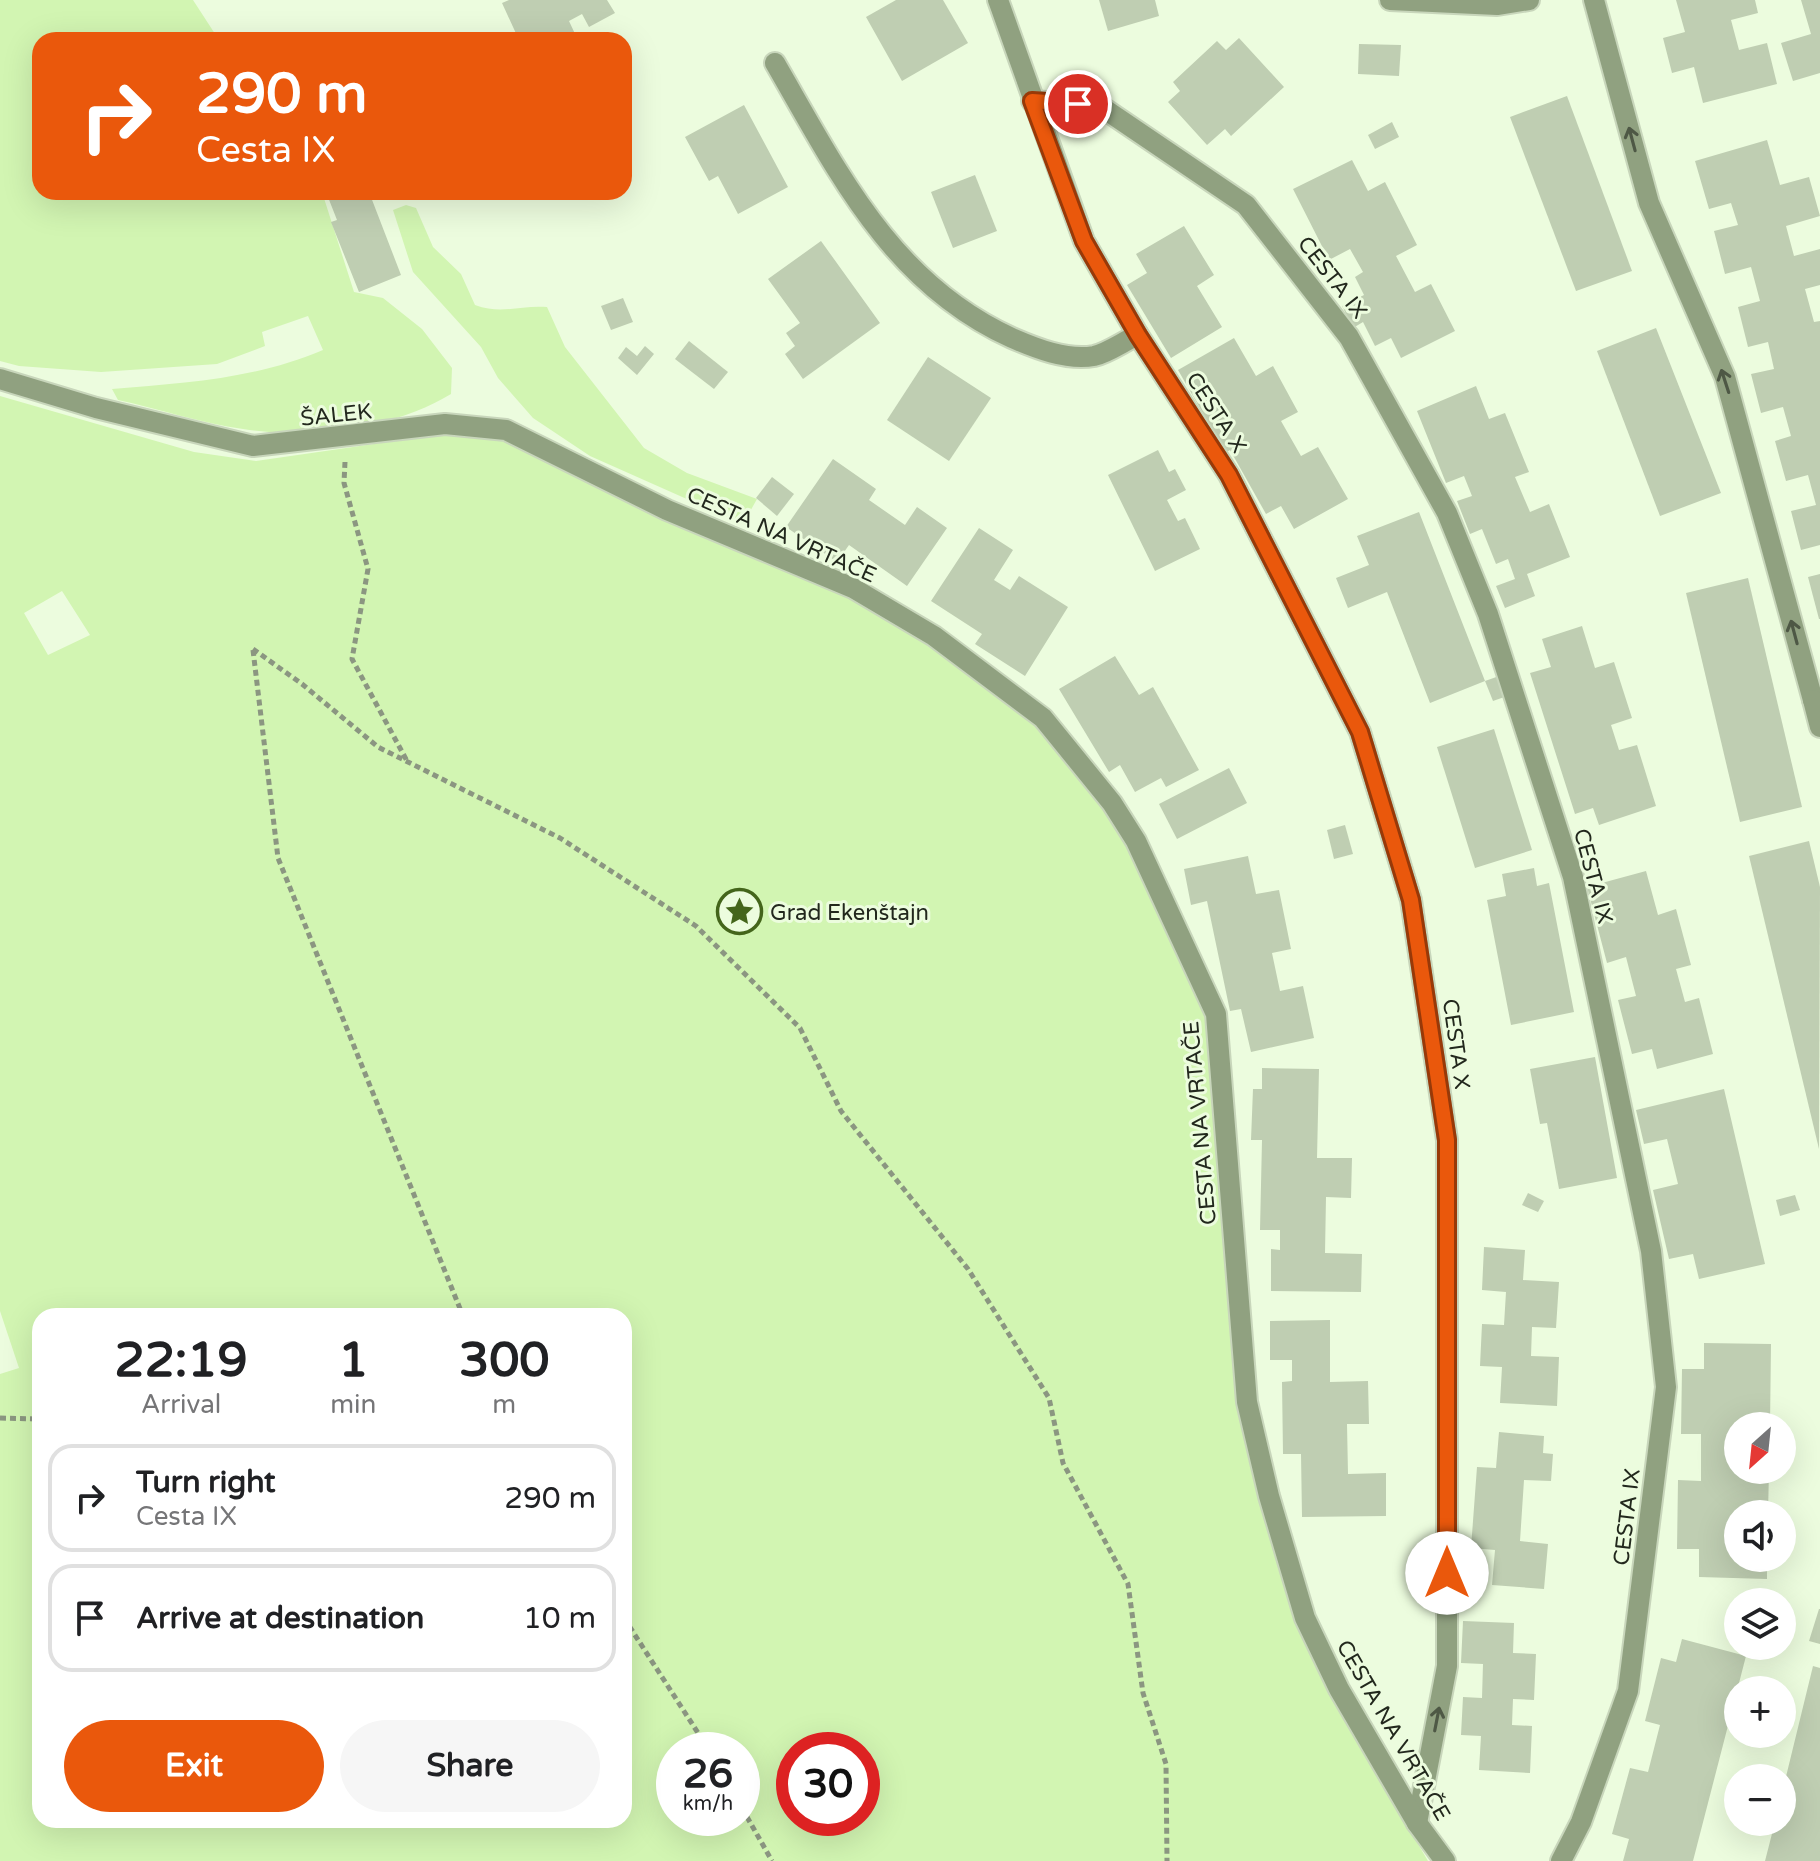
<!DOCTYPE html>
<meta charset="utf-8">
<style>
body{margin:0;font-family:"Varela Round",sans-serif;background:#f6f6f6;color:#202124;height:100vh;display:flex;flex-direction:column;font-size:30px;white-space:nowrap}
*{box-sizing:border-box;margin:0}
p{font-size:26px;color:#757577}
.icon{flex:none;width:44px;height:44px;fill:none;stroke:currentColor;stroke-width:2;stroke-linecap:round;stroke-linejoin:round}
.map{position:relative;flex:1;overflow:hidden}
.sheet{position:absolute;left:32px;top:1308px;width:600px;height:520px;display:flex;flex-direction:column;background:#fff;border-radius:24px;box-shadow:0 8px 32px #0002}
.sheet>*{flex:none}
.banner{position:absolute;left:32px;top:32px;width:600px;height:168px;border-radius:24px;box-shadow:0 8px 32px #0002;background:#ea580c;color:#fff;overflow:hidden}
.needle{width:52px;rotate:207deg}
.controls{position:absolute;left:1724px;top:1412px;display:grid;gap:16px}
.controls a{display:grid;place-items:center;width:72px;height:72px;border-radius:50%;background:#fff;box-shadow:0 8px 32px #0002;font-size:40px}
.speed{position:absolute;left:656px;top:1732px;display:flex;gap:16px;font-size:40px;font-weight:700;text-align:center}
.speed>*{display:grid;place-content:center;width:104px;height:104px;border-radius:50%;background:#fff;box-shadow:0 8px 32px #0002;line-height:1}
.speed small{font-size:20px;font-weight:400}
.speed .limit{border:12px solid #d22;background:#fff;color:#111}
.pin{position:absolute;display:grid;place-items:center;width:68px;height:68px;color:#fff;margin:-34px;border:4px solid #fff;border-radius:50%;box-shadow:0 2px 8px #0007}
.me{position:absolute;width:88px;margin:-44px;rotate:0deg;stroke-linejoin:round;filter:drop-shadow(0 0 6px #0008)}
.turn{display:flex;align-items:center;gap:28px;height:168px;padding:0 32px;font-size:36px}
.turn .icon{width:104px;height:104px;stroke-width:2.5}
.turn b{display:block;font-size:56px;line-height:68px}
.eta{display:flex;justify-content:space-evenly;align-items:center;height:136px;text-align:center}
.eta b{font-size:48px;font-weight:800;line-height:56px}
.primary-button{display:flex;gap:16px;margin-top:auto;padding:16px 32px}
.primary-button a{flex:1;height:92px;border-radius:48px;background:#ea580c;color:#fff;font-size:32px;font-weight:800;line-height:92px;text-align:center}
.primary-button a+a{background:#f6f6f6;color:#202124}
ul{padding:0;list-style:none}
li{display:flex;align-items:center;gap:24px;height:108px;margin:0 16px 12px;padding:0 16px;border:4px solid #e0e0e0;border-radius:24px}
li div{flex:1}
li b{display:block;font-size:30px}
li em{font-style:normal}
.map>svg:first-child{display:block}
.green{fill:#d2f5b2;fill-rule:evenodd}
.building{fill:#bfceb2}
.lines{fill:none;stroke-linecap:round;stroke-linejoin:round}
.minor-casing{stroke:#c8d6bb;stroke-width:24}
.path{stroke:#8b9681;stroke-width:5;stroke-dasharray:6 4;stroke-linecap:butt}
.minor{stroke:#90a180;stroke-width:20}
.oneway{stroke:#4e5845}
.route-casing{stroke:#983908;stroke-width:20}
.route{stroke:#ea580c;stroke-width:14}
.labels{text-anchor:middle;stroke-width:6;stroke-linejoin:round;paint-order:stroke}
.street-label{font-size:22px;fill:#22281d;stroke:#ecfcde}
.poi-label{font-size:22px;fill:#22281d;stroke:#ecfcde;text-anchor:start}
</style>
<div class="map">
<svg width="1820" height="1861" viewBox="0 0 1820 1861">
<rect width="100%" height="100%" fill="#ecfcde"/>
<g class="green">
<path d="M0,0H193L219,40H40V192H322L354,292L383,298L422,329L452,368L451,394C393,429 310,440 243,429C201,423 159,409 118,400L112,389C185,383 255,379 323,350L308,316L262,332L265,346L217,364L101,372L19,366L0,361Z"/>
<path d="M406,205L416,208L433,247L461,274L475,305C502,315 519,305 547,307L565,347L644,448L687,473L757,499L743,524L590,456L533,418L498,378L481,347L413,272L393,210Z"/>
<path d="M0,396L194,452L256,461L450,433L509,440L704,537L763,562L819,580L869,604L945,655L1046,733L1119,825L1207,1020L1232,1335L1300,1630L1330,1694L1428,1861H0V1374L19,1368L0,1311ZM62,591L90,635L48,655L24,613ZM40,1316H624V1820H40ZM674,1750H742V1818H674ZM794,1750H862V1818H794Z"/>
</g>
<g class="building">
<polygon points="509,0 607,0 615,13 589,27 582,14 569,21 576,36 568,40 519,40 502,3"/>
<polygon points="896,0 943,0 968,43 902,81 866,17"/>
<polygon points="1099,0 1155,0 1159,16 1108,31"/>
<polygon points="1676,0 1755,0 1758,13 1731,20 1739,50 1767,43 1777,84 1703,103 1694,67 1672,73 1663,38 1685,32"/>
<polygon points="1801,0 1820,0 1820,73 1793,81 1781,43 1811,34"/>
<polygon points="1239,38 1284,87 1231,136 1225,129 1207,145 1168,102 1180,91 1173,82 1217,41 1226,50"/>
<polygon points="1359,44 1401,45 1399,76 1358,74"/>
<polygon points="1567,96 1632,271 1576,291 1510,117"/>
<polygon points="744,105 788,187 738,214 718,176 709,181 685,137"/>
<polygon points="1392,122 1399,137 1375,149 1368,135"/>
<polygon points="1767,140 1780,185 1809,177 1820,216 1786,226 1794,256 1820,249 1820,285 1805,289 1814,322 1820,321 1820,545 1801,550 1791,511 1816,505 1808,475 1786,481 1775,441 1791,436 1783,407 1761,413 1751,374 1774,369 1768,342 1748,347 1738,307 1760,301 1751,267 1725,274 1714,231 1738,225 1731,203 1709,209 1695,161"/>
<polygon points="1352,160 1368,191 1385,182 1417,245 1396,256 1415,292 1431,284 1455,331 1401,358 1391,338 1375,346 1363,322 1353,328 1342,306 1364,295 1355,277 1363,272 1350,249 1329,260 1293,189"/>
<polygon points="975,175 997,231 953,248 931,192"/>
<polygon points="326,192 369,192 401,275 359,292 331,222 337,220"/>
<polygon points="1184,226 1214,275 1197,286 1222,327 1171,358 1127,285 1147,273 1136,254"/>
<polygon points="821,241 880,323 803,379 785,354 795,346 786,333 800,323 768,279"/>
<polygon points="623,298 633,322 611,330 601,306"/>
<polygon points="1656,328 1721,493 1660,516 1597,351"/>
<polygon points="1234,338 1256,376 1273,366 1298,412 1281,421 1301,456 1318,447 1348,499 1294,529 1281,506 1266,514 1230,450 1220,456 1204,427 1209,424 1178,370"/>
<polygon points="689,341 728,372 714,389 675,359"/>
<polygon points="645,346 654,354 637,375 618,358 626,347 637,356"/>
<polygon points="928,357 991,398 949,461 887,420"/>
<polygon points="1476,386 1489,419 1505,413 1529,472 1515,477 1530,512 1549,504 1570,557 1527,574 1535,596 1505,608 1496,586 1515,579 1508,559 1496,564 1482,529 1470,534 1457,501 1472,496 1464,476 1446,483 1417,411"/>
<polygon points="1158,450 1169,472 1175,469 1186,490 1167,500 1178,521 1185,518 1200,549 1155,571 1108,475"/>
<polygon points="833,459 876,489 869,500 905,525 917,507 947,528 907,586 849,545 837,562 786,527"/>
<polygon points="772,477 794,494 777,516 756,498"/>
<polygon points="1419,512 1485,681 1430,703 1387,592 1348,608 1336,578 1369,565 1357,536"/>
<polygon points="979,528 1013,550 994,580 1010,590 1019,576 1068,607 1025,676 975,644 982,634 931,601"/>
<polygon points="1820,574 1820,619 1819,619 1808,577"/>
<polygon points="1748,578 1802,807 1740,822 1686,593"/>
<polygon points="1582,626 1595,668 1614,662 1632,718 1611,725 1619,750 1637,745 1656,806 1599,825 1593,808 1575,814 1530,673 1551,667 1542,639"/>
<polygon points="1115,656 1139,695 1153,687 1199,770 1166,787 1161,778 1135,792 1120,765 1109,772 1059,689"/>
<polygon points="1502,675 1510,695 1493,701 1485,681"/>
<polygon points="1494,729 1532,850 1475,868 1437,747"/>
<polygon points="1229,768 1247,803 1177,839 1159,804"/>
<polygon points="1345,825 1353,854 1334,859 1327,830"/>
<polygon points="1809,841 1820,887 1819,1149 1749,856"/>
<polygon points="1248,856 1256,894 1279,890 1291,949 1272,953 1280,991 1303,986 1314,1038 1251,1052 1241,1009 1230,1011 1207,901 1191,905 1184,869"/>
<polygon points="1534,868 1537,886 1549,883 1574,1012 1511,1025 1487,900 1506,896 1502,874"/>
<polygon points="1646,871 1658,915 1676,909 1691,965 1676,969 1685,1002 1699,998 1713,1054 1657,1069 1652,1049 1632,1054 1618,1000 1636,996 1626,957 1607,963 1587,887"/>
<polygon points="1595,1057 1617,1178 1559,1189 1547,1123 1540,1124 1530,1069"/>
<polygon points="1262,1068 1319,1069 1317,1158 1352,1158 1351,1198 1326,1197 1325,1253 1362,1254 1361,1292 1271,1291 1271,1249 1280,1250 1280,1230 1260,1230 1262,1140 1251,1140 1253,1089 1262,1089"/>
<polygon points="1724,1089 1765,1264 1699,1279 1693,1254 1669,1259 1653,1190 1678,1184 1667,1139 1644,1144 1636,1110"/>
<polygon points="1528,1193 1544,1201 1538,1212 1522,1205"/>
<polygon points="1795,1195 1800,1210 1780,1216 1776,1200"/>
<polygon points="1484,1247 1525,1250 1523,1280 1559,1282 1556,1328 1532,1327 1531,1356 1559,1357 1557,1406 1500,1403 1502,1367 1480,1366 1482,1324 1504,1325 1506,1292 1482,1290"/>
<polygon points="1330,1320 1330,1382 1368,1381 1369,1424 1347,1424 1348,1474 1386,1473 1386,1516 1302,1517 1301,1454 1283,1454 1282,1382 1292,1381 1292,1360 1270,1360 1270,1321"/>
<polygon points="1704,1343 1771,1344 1770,1426 1738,1426 1738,1470 1769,1470 1768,1514 1738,1514 1738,1558 1767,1558 1767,1579 1699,1577 1699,1549 1677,1549 1678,1480 1701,1481 1701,1434 1681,1434 1682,1369 1704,1369"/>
<polygon points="1499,1432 1544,1436 1543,1453 1553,1454 1551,1481 1524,1480 1520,1541 1548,1544 1544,1589 1492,1585 1495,1550 1471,1548 1477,1467 1496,1468"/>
<polygon points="1819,1609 1820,1609 1820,1644 1809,1641"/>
<polygon points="1463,1621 1514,1623 1513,1653 1536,1654 1534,1700 1513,1699 1512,1725 1532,1726 1530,1773 1479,1770 1481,1736 1461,1735 1463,1697 1482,1698 1483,1664 1461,1663"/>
<polygon points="1682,1639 1746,1656 1693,1861 1623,1861 1629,1839 1612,1834 1630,1768 1648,1772 1660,1725 1645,1721 1661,1658 1676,1662"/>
<polygon points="1813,1666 1820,1668 1820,1861 1765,1861 1775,1822 1782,1822 1782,1793"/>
</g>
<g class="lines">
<defs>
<g id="minor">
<polyline points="998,0 1084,241 1138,335 1229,475 1360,732 1411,900 1447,1140 1447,1666 1417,1823"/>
<polyline points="1390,0 1497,5 1529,0"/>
<polyline points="1594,0 1649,203 1725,377 1813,700 1820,698"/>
<path d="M775,63C838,172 891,283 1012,338C1035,348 1067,361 1094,356C1108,353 1124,341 1138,335"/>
<polyline points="1032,101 1100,106 1246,205 1349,337 1447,513 1488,614 1573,877 1651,1251 1666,1387 1628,1691 1581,1822 1561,1861"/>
<polyline points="0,379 96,408 253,446 445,424 506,430 667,510 853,588 934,636 1043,718 1112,803 1136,841 1216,1014 1247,1402 1269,1496 1305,1618 1339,1689 1417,1823 1445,1861"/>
<polyline points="1813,700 1820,727"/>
</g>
</defs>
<use href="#minor" class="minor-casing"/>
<g class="path">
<polyline points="345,462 344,483 368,569 352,659 407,761"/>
<polyline points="253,649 302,684 378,747 560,838 696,926 800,1028 841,1111 968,1269 1049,1398 1063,1463 1128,1584 1143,1693 1166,1764 1167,1861"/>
<polyline points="253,650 278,858 463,1316"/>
<polyline points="0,1418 40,1419"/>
<polyline points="624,1618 709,1750"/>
<polyline points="742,1808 772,1861"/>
</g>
<use href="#minor" class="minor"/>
</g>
<defs><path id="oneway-shaft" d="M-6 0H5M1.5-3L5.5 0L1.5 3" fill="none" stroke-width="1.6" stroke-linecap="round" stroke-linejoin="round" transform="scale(2)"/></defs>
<g class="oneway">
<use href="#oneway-shaft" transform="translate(1632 139) rotate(-105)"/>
<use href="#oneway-shaft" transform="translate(1725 381) rotate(-108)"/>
<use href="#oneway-shaft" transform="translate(1794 632) rotate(-105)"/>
<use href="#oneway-shaft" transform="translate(1437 1719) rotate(-79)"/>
</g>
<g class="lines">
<defs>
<polyline id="route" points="1078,104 1032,101 1084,241 1138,335 1229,475 1360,732 1411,900 1447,1140 1447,1573"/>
</defs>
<use href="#route" class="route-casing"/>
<use href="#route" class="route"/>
</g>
<defs>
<symbol id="sight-ring" viewBox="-11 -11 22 22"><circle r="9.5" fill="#ecfcde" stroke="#44651b" stroke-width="1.5"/><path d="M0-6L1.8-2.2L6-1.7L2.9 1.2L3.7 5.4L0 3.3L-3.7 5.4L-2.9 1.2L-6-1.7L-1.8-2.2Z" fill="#44651b"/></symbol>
</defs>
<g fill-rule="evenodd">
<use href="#sight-ring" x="714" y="886" width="51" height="51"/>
</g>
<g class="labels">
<g class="street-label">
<text transform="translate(1333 277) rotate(52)" y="8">CESTA IX</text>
<text transform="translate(1217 412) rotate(57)" y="8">CESTA X</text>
<text transform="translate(336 414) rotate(-6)" y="8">ŠALEK</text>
<text transform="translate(782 534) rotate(24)" y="8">CESTA NA VRTAČE</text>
<text transform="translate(1594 876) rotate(75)" y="8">CESTA IX</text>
<text transform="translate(1457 1044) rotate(82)" y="8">CESTA X</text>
<text transform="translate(1199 1123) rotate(-95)" y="8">CESTA NA VRTAČE</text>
<text transform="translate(1626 1517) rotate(-83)" y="8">CESTA IX</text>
<text transform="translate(1394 1730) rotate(60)" y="8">CESTA NA VRTAČE</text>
</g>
<g class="poi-label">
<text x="770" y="920">Grad Ekenštajn</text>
</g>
</g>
</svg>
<div class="controls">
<a><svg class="needle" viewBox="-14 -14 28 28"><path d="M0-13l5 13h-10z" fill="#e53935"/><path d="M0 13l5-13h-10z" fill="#757577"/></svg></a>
<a><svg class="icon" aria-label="sound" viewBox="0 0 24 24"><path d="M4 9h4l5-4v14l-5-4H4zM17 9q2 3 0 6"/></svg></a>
<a><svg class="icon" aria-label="layers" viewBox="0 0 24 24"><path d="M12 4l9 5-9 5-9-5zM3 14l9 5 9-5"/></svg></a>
<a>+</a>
<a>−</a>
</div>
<div class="speed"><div>26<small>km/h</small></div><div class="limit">30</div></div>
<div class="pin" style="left:1078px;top:104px;background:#d93025"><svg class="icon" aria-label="arrive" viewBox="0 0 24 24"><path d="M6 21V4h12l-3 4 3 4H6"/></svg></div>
<svg class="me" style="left:1447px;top:1573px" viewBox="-20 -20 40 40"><circle r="19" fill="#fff"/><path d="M0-13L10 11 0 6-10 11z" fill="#ea580c"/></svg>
<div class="banner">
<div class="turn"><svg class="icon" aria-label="right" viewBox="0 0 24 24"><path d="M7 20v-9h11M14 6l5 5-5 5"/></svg><div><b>290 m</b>Cesta IX</div></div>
</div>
<section class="sheet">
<div class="eta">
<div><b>22:19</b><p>Arrival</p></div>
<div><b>1</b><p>min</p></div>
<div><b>300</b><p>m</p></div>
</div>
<ul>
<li><svg class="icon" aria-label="right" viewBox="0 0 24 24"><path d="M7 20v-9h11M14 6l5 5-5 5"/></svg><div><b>Turn right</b><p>Cesta IX</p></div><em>290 m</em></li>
<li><svg class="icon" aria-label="arrive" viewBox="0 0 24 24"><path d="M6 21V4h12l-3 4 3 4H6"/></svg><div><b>Arrive at destination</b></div><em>10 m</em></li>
</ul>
<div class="primary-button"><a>Exit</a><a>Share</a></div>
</section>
</div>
